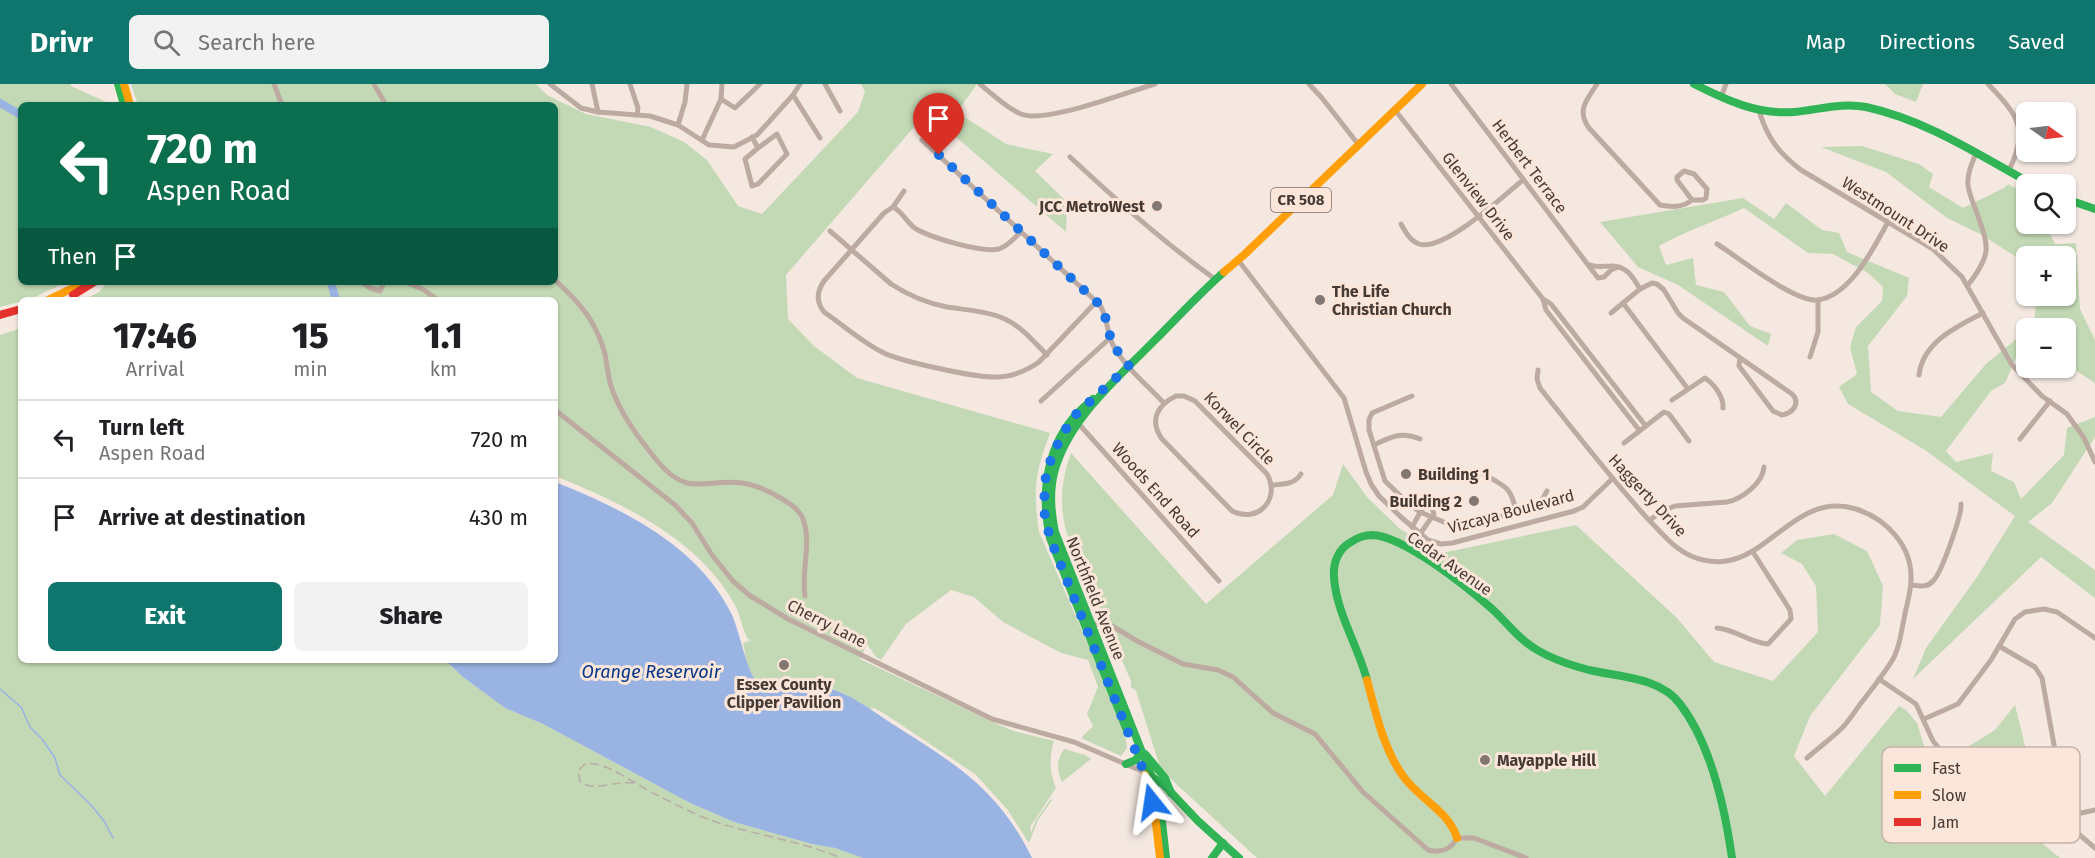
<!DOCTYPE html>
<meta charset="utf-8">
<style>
body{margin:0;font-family:"Fira Sans",sans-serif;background:#f2f2f2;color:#202124;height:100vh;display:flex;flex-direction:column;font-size:22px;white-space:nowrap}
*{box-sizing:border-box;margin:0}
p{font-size:20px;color:#757577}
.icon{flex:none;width:33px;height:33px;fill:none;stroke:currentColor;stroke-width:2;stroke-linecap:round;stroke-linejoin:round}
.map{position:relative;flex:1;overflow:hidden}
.sheet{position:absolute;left:18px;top:213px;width:540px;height:366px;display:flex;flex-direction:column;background:#fff;border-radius:9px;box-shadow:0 2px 4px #0004}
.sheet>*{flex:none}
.guide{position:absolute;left:18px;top:18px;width:540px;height:183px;border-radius:9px;box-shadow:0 2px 4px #0004;background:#0b6e4f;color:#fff;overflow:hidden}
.needle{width:39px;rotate:104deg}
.fabs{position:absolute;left:2016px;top:18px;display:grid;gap:12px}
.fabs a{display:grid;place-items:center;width:60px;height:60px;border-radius:9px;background:#fff;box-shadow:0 2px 4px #0004;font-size:30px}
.pin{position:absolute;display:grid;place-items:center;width:51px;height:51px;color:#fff;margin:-62px -26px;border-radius:50% 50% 50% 0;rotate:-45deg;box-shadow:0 0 6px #0007}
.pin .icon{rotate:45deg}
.me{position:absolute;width:66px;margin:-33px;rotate:345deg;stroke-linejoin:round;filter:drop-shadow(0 0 4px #0008)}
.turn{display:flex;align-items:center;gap:21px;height:126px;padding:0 30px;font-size:27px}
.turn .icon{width:78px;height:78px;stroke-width:2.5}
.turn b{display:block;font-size:42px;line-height:51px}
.then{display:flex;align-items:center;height:57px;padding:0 30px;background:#0003;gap:12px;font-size:22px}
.eta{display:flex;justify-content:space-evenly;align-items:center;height:102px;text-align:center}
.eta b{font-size:36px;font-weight:800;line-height:42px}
.button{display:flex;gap:12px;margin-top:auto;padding:12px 30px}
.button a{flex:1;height:69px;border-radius:9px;background:#0f766e;color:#fff;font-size:24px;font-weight:800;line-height:69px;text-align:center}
.button a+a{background:#f2f2f2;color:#202124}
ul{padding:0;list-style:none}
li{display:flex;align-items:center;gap:18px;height:78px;padding:0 30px;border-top:2px solid #e0e0e0}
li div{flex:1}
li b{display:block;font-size:22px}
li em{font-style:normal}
header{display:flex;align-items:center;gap:36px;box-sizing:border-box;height:84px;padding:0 30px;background:#0f766e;color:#fff}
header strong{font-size:28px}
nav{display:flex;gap:33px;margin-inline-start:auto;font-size:21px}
.search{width:420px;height:54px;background:#f2f2f2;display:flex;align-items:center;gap:15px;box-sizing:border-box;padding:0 21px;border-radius:9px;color:#757577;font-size:22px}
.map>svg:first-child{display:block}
.green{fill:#c3d9b5}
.water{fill:#99b3e2}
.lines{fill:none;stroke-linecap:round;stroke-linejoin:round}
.stream{stroke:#99b3e2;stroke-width:1.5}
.river{stroke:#99b3e2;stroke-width:8}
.street{stroke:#bdaba2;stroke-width:5}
.fast{stroke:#30b455;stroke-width:8}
.slow{stroke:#ff9f0a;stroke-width:8}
.jam{stroke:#e5322d;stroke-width:8}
.rail{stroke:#b8aca6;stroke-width:1.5;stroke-dasharray:9 4.5;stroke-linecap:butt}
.route{stroke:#1a73e8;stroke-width:10;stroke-dasharray:0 18}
.poi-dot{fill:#827771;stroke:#fce5d9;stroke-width:2}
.labels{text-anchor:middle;stroke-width:6;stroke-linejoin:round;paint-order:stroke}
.shield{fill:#fce5d9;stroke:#7c6d66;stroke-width:1.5}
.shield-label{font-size:15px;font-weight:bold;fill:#453a34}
.street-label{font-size:16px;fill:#453a34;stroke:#fce5d9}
.poi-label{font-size:16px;font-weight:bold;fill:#453a34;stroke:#fce5d9;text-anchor:start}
.water-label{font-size:18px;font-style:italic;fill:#053788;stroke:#fce5d9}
.key{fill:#fce5d9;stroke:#c5b2a8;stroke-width:1.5}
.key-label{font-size:16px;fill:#453a34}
</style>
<header>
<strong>Drivr</strong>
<div class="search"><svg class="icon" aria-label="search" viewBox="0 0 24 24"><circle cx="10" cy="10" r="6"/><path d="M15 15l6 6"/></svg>Search here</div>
<nav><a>Map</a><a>Directions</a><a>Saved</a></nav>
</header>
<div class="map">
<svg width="2095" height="774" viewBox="0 0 2095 774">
<rect width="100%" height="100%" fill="#f4e8e1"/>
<g class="green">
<polygon points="0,0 71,0 71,2 113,21 21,21 21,198 67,198 30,215 0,223"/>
<path d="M131,0H536L547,11L586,30L651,43L684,58L707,76L738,122L762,130L858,28L865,8L861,0H977L957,28L1006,60L1053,70L1035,87L1067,118L1066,148L927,28L786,191L788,235L814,262L857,294L1050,349C1035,389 1033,405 1039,448L1124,643L1127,664L1121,672L1081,654L1093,642L1087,630L1098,603L1088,576L1061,569L1003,538L974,513L951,506L906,540L881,576L876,573L867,560L860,575L999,641L1014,647L1054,657C1049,674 1049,687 1056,704L1030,743L1031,749L1036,736L1050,716L1053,715L1038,736L1029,759L1007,725L975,690L885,630L874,624L870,625C856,616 842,607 825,603C805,598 767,611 753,594C746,585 746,570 743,559L751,556L748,555C742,545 741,532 735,521C698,454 622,419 555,392V216H84L99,208L108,198H555V21H138Z"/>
<polygon points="1885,0 1923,0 1916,18 1895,10"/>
<polygon points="1862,62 1919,80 1933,90 1929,103 1963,124 2004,104 2008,100 2026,110 2026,140 2045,140 2055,160 2076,159 2080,225 2095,256 2095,299 2066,280 2066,244 2030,244 2034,241 2036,219 2029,212 2066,212 2066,172 2026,172 2026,209 2017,199 2024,178 1982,151 1947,134 1886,88 1821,63"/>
<path d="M1743,114L1774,135L1786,119L1822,146L1839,149L1847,168L1909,194L1907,212L1868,262L1871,308L1898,327L1941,333L1986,280L2026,247V266L2017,271L2005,299L1991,307L1946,367L1956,378L1993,369L1991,387L2014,398L2021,415L2064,371L2067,344L2095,333V353L2052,419L2028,438L2095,486V514L2041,473L1913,595L1926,564L1977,493L2015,432L1925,366L1848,320L1839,303L1857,290L1850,263L1856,243L1882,217L1883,203L1868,189L1833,170L1808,169L1744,124C1716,137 1686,147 1659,162L1666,181L1693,174L1696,201L1724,208L1750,242L1771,250L1768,262L1678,201L1638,183L1600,138Z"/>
<polygon points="21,244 21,576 445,576 463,593 505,624 543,640 690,719 734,738 812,760 835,764 863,774 0,774 0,251"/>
<path d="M1071,369L1206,520L1333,411L1343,380L1367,413L1400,445L1442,469L1576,441L1677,534L1714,578L1773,597L1818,548L1816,502L1802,480L1781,469L1797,456L1834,450L1867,467L1883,502L1880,541L1810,632L1794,672L1825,712L1899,622L1906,626L1917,639L1930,681L2042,759L2060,774H1257L1161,686L1136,607L1131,603V597L1067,450C1059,422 1061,396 1071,369Z"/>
<polygon points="2015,621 2040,723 2030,722 1958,669 1995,646"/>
<path d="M1064,665L1085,671L1091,675L1062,698C1057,686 1056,677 1064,665Z"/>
</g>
<path class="water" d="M555,398C623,425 699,462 732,531C739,546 748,591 757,598C769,608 787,600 801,600C810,600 819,601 828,604C851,610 871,626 891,639C954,679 998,704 1032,774H863L835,764L812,760L734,738L690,719L543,640L505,624L463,593L445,576H555Z"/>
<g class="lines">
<polyline class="stream" points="0,605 21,623 30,643 42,655 55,674 60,691 91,721 104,737 113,754"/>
<g class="river">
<polyline points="0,19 21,31"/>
<polyline points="331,198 336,216"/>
</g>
<g class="street">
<polyline points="274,0 282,21"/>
<polyline points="374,0 386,21"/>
<polyline points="550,0 581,24 598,28 650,32 678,41 709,61 734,63 757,51 793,11 800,0"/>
<polyline points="592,0 598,28"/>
<polyline points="630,0 638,24 637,31"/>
<polyline points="825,0 840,27"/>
<path d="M980,0C992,10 1006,24 1021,30C1046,40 1126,8 1155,0"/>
<polyline points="1309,0 1322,14 1358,60"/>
<polyline points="1451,0 1598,194 1604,193 1611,186 1618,183"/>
<path d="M1597,0C1587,16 1576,26 1589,44L1660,121C1671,123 1683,124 1692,116H1703L1706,114L1707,105L1694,90L1684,87L1677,93V96L1692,116"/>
<path d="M1988,0C2018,31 2030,46 2008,88"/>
<polyline points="793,11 820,54"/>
<polyline points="1721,13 1726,0"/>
<polyline points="721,15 735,24 760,0"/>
<polyline points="1395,26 1543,215 1551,220 1645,341"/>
<path d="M1759,27C1768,55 1778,68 1801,86L1923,159L1934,166L1962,193L2012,281L2042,312L2067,330L2084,354L2095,378"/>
<polyline points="678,41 685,18 687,0"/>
<polyline points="752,53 758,64 745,75 752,102 758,100 787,70 777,50 758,64"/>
<polyline points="702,56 721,15 722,0"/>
<path d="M922,56L1099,220C1108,232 1106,248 1113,261C1123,281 1148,302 1164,319"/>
<path d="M1070,73C1116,116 1163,158 1215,195"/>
<path d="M904,107L893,123L884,129L824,197C817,207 816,218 824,228C843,241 862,258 882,268C898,277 977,294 996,293C1012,293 1026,287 1039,278L1096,218"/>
<path d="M893,123C902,127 907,139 916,145C932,154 982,169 999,165C1008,162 1014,154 1021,148"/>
<path d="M1401,140C1405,147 1410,157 1419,160C1444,168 1503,112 1523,96"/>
<path d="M830,147L891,200C908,211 926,219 947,223C966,226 987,227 1005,235C1022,243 1034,258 1047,271"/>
<path d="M1717,160C1738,173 1795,219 1818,216C1851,211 1874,163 1888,138"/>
<polyline points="1238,176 1344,314 1366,388 1371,400 1379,412 1402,434 1428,456 1441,460 1452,459 1574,427 1583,423 1612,395"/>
<path d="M1590,181C1597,184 1602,182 1610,182C1626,181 1633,193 1640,205L1623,219L1688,305"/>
<path d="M555,196C580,219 596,237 605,270C607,281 608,292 611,302C620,330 640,356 659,379C689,414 706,394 742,399C757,401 771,408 784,416C791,420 801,428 803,435C812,458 801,486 805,512"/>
<polyline points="362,198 370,204 380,207 384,198"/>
<polyline points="406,198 424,206 438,216"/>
<path d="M1968,201C1994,168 1988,161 1975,124C1972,116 1969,109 1968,101C1967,90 1972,79 1976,69"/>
<path d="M1640,205L1652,199L1657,200L1664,206L1678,229L1683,234L1792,310C1801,319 1793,329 1782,331L1773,327L1739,282L1740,274"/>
<polyline points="1543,215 1546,226 1639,346"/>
<polyline points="1611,229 1623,219"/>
<polyline points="1810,273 1818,248 1818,216"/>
<path d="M1538,286L1537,295L1540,304C1575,348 1609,392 1647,434C1661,448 1673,464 1691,472C1762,502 1787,404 1856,425C1887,435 1912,462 1911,495C1911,509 1906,522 1904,535C1901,548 1900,563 1893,575C1884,590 1872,605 1861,619C1855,627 1849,637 1842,644C1831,655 1818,664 1807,674"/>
<path d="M1919,291C1923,258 1956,243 1983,229"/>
<path d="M1176,312H1184L1195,317L1267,390C1281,415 1258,440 1232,427L1162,355C1149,337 1157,321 1176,312Z"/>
<polyline points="1412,312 1372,329 1369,336 1369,346 1385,397 1409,420 1420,428 1446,439 1467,441 1533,424 1540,419 1547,407"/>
<path d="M1672,316L1705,294C1714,300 1724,313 1723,324"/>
<polyline points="1041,317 1110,254"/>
<polyline points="555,326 675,421 692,439 712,471 733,497 749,511 788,535 992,635 1074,658 1144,688"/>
<polyline points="1078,339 1219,497"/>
<polyline points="2020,355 2050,317"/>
<polyline points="1624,359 1664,328 1669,330 1689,357"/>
<path d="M1374,361C1390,353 1402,347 1420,355"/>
<path d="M1483,390C1505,402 1512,403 1516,429"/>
<path d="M1272,401C1283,400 1294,401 1301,390"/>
<path d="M1650,436L1662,427L1675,422L1727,418C1742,415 1763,399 1764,383"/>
<polyline points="1412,443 1422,425 1427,422 1432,424 1434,430 1420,450"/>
<path d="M1911,501C1919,502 1927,504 1933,497C1941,490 1962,431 1961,420"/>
<path d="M1093,540H1109L1137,557L1183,580L1218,586L1233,593L1273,629L1315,650L1363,708L1428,766C1440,769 1451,766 1457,754H1474L1526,774"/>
<path d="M1717,544C1735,545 1750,559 1768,560L1791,535L1790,526L1753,468"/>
<polyline points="1999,562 2035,583 2042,594 2060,694 2059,705"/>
<path d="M1879,595L1916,620L1933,657L1941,667L2024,729C2048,738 2072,731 2095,726"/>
<polyline points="1924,635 1958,620 1991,576 2015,535 2025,528 2044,525 2057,528 2095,554"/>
<polyline points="2068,731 2074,746 2095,764"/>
</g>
<g class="fast">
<polyline points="118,0 124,21"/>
<path d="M1694,0C1726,16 1757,31 1794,28C1818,26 1842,18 1866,23C1926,36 1979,71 2032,100"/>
<polyline points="2066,115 2095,125"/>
<path d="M1093,315C1086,321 1079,327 1073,334C1045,368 1041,413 1050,454L1128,649"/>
<path d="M1367,596C1358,562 1336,528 1334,493C1333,479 1338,465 1351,458C1357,454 1365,451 1372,451C1404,452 1467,503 1491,524C1506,537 1517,554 1534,564C1551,575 1570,581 1589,586C1619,593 1660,593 1680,620C1711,660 1725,725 1732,774"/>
<polyline points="1145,670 1165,694 1171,709"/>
<polyline points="1126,680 1136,676 1138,672"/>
<polyline points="1148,690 1164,701 1198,737 1239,774"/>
<path d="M1166,774L1161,729L1151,691L1055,448C1051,429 1049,409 1054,389C1068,335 1118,294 1155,256C1178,233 1200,209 1224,188"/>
<polyline points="1212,774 1223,759"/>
</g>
<g class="slow">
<polyline points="124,0 130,21"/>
<polyline points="1224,188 1245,170 1422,0"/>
<polyline points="48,216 85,198"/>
<path d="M1367,596C1376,629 1383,664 1403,692C1418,714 1449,727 1457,754"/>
<polyline points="1145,691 1155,731 1160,774"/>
</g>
<g class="jam">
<polyline points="73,211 94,198"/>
<polyline points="0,231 21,225"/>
</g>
<path class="rail" d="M634,699C617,696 591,709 580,697L578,687L585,680C603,675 638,702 655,710C675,720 701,734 722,740C761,752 804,758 841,774"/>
</g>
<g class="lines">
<polyline class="route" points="939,71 1099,220 1105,232 1112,260 1129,282 1073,333 1060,355 1050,378 1045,397 1044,427 1050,454 1144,688 1152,718"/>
</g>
<g class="poi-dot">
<circle cx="1157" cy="122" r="6"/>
<circle cx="1320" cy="216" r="6"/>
<circle cx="1406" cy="390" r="6"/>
<circle cx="1474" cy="417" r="6"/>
<circle cx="784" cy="581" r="6"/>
<circle cx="1485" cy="676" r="6"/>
</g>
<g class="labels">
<rect class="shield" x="1271" y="104" width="60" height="24" rx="4.5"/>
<g class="shield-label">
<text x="1301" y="121">CR 508</text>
</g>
<g class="street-label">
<text transform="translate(1530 82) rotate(53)" y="6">Herbert Terrace</text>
<text transform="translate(1479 112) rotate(52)" y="6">Glenview Drive</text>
<text transform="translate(1896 130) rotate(33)" y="6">Westmount Drive</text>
<text transform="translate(1240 344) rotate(46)" y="6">Korwel Circle</text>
<text transform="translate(1156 406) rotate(48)" y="6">Woods End Road</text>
<text transform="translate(1648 411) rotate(47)" y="6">Haggerty Drive</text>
<text transform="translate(1511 427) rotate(-15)" y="6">Vizcaya Boulevard</text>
<text transform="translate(1450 479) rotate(35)" y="6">Cedar Avenue</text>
<text transform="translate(1096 514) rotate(68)" y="6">Northfield Avenue</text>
<text transform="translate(827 539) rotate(27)" y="6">Cherry Lane</text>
</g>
<g class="poi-label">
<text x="1145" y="128" text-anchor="end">JCC MetroWest</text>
<text x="1332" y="213">The Life<tspan x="1332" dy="18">Christian Church</tspan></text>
<text x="1418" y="396">Building 1</text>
<text x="1462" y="423" text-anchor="end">Building 2</text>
<text x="784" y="606" text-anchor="middle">Essex County<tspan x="784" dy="18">Clipper Pavilion</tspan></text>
<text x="1497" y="682">Mayapple Hill</text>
</g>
<g class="water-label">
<text x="651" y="594">Orange Reservoir</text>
</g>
</g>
<rect x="1882" y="663" width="198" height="96" rx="9" class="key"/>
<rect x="1894" y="680" width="27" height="8" fill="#30b455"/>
<rect x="1894" y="707" width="27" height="8" fill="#ff9f0a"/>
<rect x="1894" y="734" width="27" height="8" fill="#e5322d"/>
<g class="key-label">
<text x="1932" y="690">Fast</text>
<text x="1932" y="717">Slow</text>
<text x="1932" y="744">Jam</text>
</g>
</svg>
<div class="fabs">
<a><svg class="needle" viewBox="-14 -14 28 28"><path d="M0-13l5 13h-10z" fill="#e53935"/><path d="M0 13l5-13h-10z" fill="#757577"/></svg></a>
<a><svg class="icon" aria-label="search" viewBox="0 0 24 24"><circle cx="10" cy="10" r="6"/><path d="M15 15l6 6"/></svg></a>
<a>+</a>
<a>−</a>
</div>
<div class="pin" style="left:939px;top:71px;background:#d93025"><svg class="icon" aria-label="arrive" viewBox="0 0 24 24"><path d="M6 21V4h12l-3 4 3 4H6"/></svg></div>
<svg class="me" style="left:1152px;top:718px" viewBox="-20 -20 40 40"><path d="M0-17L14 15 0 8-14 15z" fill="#1a73e8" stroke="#fff" stroke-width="4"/></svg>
<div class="guide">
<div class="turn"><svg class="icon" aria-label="left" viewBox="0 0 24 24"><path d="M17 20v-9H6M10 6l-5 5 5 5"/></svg><div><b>720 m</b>Aspen Road</div></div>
<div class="then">Then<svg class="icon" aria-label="arrive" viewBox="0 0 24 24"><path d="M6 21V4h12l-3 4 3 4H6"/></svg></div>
</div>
<section class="sheet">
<div class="eta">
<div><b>17:46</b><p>Arrival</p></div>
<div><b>15</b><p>min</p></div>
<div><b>1.1</b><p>km</p></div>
</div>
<ul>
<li><svg class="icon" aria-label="left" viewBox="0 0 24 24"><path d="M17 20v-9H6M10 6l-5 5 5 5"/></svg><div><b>Turn left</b><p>Aspen Road</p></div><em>720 m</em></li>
<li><svg class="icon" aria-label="arrive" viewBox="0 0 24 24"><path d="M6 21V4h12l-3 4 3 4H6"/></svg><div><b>Arrive at destination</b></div><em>430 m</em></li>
</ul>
<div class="button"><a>Exit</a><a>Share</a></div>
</section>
</div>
